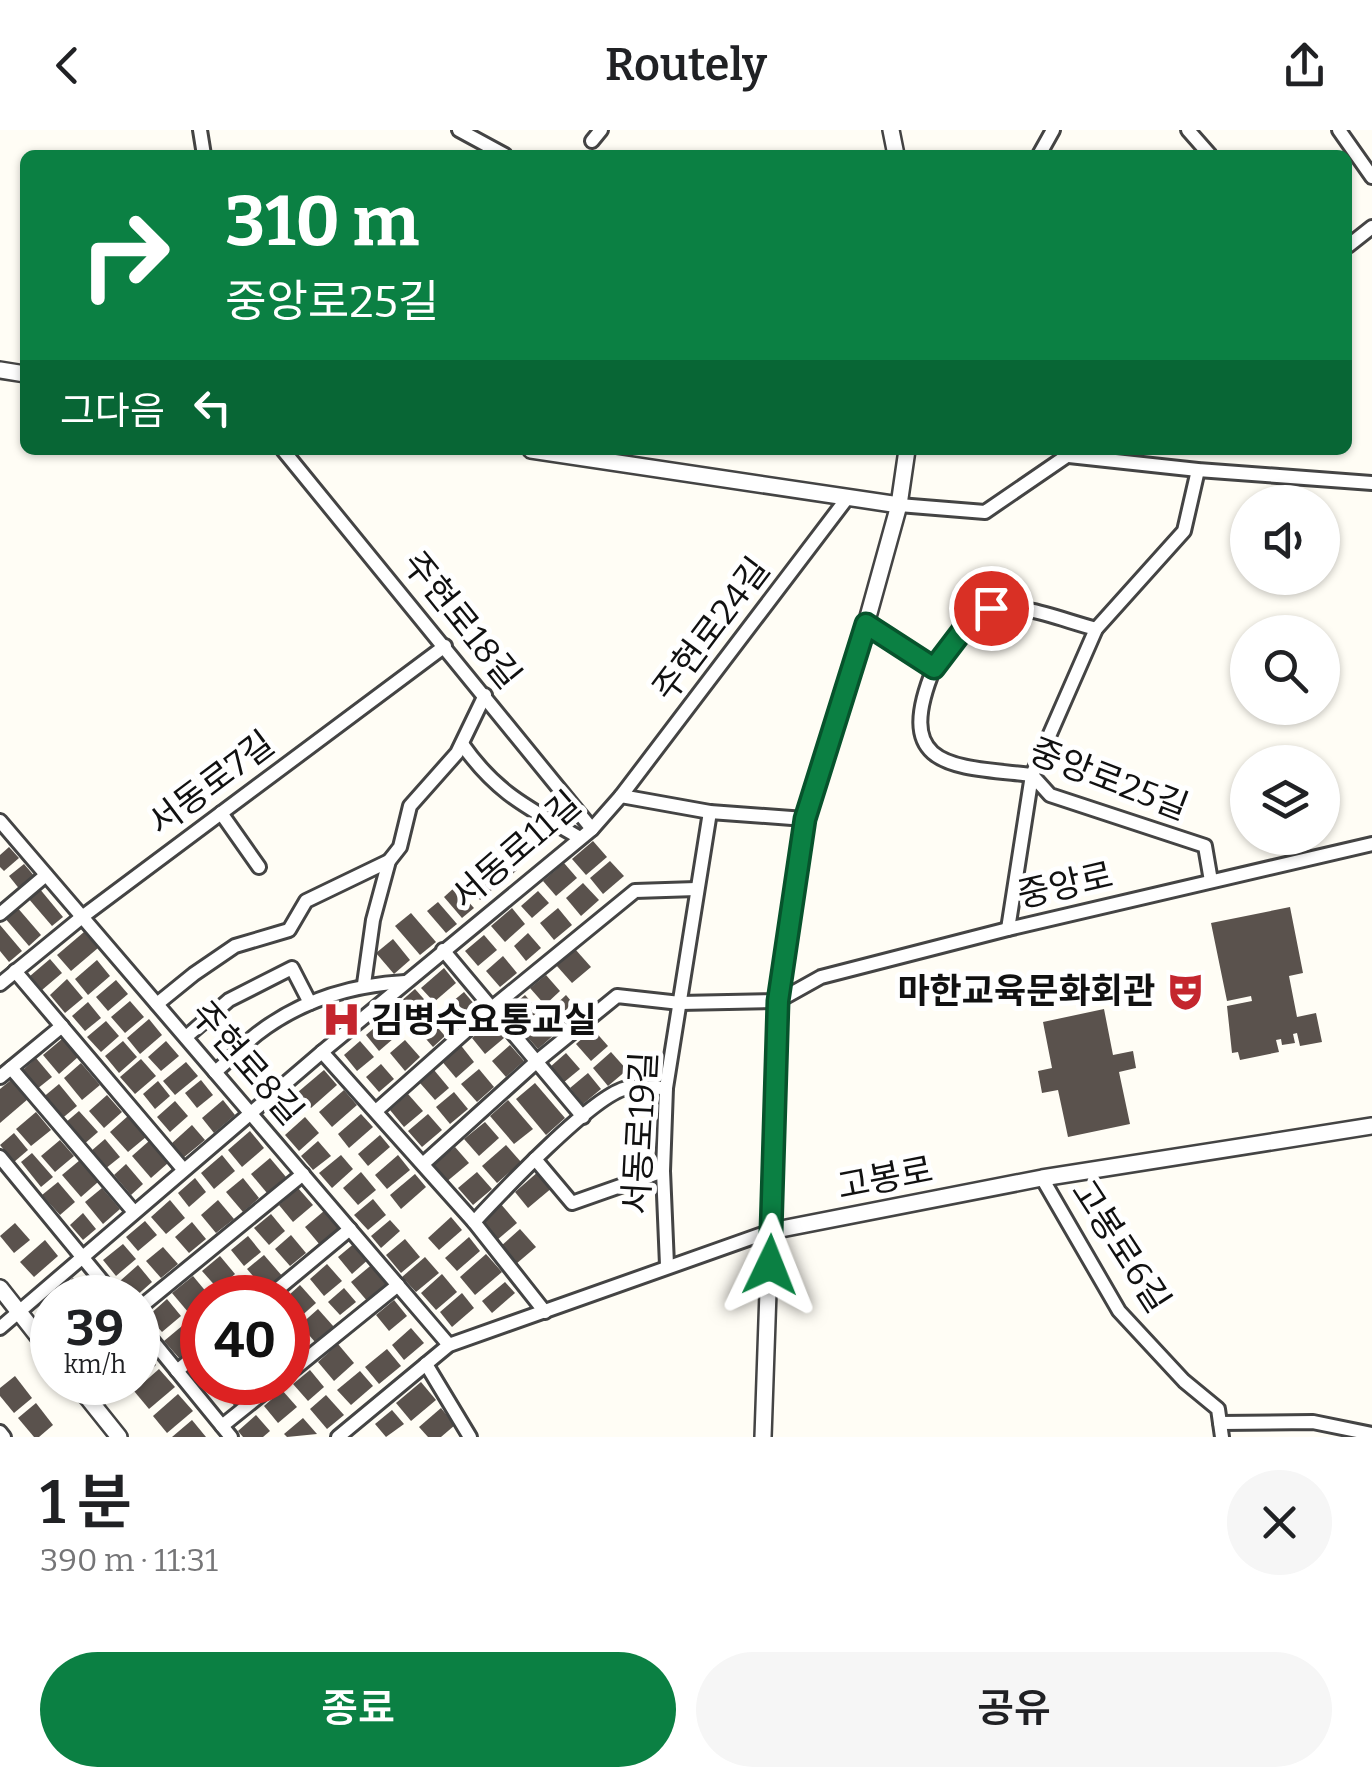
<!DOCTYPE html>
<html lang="ko">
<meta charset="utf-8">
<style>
body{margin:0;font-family:Bitter,"Noto Sans KR",serif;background:#f6f6f6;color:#202124;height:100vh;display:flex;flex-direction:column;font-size:38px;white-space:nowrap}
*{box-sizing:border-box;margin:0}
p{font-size:32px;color:#757577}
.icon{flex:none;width:55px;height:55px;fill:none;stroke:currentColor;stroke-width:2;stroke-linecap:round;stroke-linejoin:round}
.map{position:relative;height:1307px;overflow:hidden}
.side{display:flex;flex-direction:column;background:#fff;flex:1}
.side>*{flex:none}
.banner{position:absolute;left:20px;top:20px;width:1332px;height:305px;border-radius:15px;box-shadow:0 2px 8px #0004;background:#0b8043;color:#fff;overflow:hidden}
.buttons{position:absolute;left:1230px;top:355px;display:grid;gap:20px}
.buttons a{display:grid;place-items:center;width:110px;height:110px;border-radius:50%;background:#fff;box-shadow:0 2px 8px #0004;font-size:50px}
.speed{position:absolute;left:30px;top:1145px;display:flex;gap:20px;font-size:50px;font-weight:700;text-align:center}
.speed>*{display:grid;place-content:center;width:130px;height:130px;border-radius:50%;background:#fff;box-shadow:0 2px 8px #0004;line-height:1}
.speed small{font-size:25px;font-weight:400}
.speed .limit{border:15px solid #d22;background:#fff;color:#111}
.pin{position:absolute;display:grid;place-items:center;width:85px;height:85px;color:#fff;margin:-42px;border:5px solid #fff;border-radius:50%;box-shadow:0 2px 10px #0007}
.me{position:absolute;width:110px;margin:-55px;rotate:2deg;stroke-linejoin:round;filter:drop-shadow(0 0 8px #0008)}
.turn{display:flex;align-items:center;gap:35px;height:210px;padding:0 40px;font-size:45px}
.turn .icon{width:130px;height:130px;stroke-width:2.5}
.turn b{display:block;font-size:70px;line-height:85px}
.then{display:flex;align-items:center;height:95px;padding:0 40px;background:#0003;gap:20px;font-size:38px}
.round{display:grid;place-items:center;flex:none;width:105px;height:105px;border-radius:52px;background:#f6f6f6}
.headline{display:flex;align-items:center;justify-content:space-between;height:170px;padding:0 40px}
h1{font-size:60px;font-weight:600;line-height:75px}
.action{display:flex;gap:20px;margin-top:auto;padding:20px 40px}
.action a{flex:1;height:115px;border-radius:60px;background:#0b8043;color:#fff;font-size:40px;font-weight:600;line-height:115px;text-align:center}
.action a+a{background:#f6f6f6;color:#202124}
header{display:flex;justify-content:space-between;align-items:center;height:130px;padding:0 40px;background:#fff;font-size:45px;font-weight:600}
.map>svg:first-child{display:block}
.building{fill:#5a524d}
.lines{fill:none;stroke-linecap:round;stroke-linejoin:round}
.minor-casing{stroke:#444;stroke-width:18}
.tertiary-casing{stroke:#444;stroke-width:20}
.minor{stroke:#fff;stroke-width:12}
.tertiary{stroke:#fff;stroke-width:15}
.route-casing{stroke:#07532c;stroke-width:25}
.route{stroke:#0b8043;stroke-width:18}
.labels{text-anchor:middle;stroke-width:10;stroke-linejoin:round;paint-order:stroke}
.street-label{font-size:35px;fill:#111;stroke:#fff}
.poi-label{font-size:35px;font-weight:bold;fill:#111;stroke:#fff;text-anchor:end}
</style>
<header><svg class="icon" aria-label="back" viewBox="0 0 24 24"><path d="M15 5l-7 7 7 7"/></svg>Routely<svg class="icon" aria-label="share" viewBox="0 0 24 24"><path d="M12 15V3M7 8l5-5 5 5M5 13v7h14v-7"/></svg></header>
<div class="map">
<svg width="1372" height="1307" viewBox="0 0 1372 1307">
<rect width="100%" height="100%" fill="#fffdf5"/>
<g class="building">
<polygon points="523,708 535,723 520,736 508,721"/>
<polygon points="593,711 607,727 586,745 572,729"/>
<polygon points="9,717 19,728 4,741 0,737 0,725"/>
<polygon points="504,725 517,740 499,756 486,741"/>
<polygon points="610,731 624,746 603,764 590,748"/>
<polygon points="564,733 577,748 556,766 543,751"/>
<polygon points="24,734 36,748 21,761 9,746"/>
<polygon points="483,746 494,758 480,770 470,758"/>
<polygon points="583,753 599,770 581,786 566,768"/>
<polygon points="455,757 474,778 462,788 444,767"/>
<polygon points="39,758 63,787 52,796 28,768"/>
<polygon points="538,761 549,773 532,788 521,776"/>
<polygon points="438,772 457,794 446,803 427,781"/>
<polygon points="16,776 41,805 29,816 4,787"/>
<polygon points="1290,777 1303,843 1289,846 1297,887 1316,883 1322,912 1300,916 1297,903 1293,904 1295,913 1282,915 1281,909 1276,910 1279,922 1240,930 1238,922 1232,923 1227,876 1252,871 1251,866 1227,871 1211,793"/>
<polygon points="512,778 525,794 505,812 491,796"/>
<polygon points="558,778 572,795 554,810 540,793"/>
<polygon points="411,783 436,812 420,825 395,796"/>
<polygon points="0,795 22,821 9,832 0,821"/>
<polygon points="84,802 98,818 71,841 57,825"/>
<polygon points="528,803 541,818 526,831 514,816"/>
<polygon points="484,805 497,820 478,836 465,821"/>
<polygon points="393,809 410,830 394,844 376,823"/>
<polygon points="575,819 591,837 572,853 556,835"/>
<polygon points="503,826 517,843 500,857 486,841"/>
<polygon points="50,829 62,843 42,860 30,846"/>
<polygon points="97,830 110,846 88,865 75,849"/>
<polygon points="444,838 456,853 434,872 421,858"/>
<polygon points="546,845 560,861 545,875 530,858"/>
<polygon points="67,849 83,868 65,883 50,865"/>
<polygon points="116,850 128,864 108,881 96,867"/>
<polygon points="415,859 431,877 408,896 393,878"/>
<polygon points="464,862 475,875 452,894 441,881"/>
<polygon points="525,865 539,881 520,897 506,881"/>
<polygon points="566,865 581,883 566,897 551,879"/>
<polygon points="130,871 144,887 125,903 111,887"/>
<polygon points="88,872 101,888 85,901 72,886"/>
<polygon points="1104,879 1113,925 1133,921 1136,938 1119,942 1130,994 1068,1007 1058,960 1042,963 1038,941 1052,938 1043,892"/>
<polygon points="388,886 401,902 379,921 366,905"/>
<polygon points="541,888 555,904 538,919 524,903"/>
<polygon points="149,889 162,905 140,924 127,908"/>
<polygon points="431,890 445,906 433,917 419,901"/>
<polygon points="106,891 119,906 101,922 87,907"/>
<polygon points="491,892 504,908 485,924 472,908"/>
<polygon points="593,899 608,916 591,931 576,914"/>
<polygon points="62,909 78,927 59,944 43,925"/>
<polygon points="405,910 420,927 405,941 390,923"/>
<polygon points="123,911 137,927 119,943 105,926"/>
<polygon points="166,911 179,926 161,941 148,927"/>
<polygon points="360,911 374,927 357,941 344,925"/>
<polygon points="459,913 474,932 456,948 440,929"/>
<polygon points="510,915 524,931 506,947 492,931"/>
<polygon points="611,922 627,940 608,956 593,938"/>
<polygon points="566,923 580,939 563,953 550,937"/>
<polygon points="36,928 52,947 37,959 22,941"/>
<polygon points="141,929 156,946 135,964 120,947"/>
<polygon points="186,932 198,946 175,965 163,951"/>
<polygon points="81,933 100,955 82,970 64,948"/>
<polygon points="381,934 394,949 379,962 366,947"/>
<polygon points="479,939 494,957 477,972 461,954"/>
<polygon points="324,940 337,955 311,978 298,962"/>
<polygon points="434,940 449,958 435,970 420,953"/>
<polygon points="588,943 601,959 583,974 570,958"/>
<polygon points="11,950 28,969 0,993 0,959"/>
<polygon points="201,950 213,965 197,978 185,963"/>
<polygon points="158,951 170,966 155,979 143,964"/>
<polygon points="535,953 565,988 546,1005 516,969"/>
<polygon points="59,954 77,976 59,991 41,969"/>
<polygon points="344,960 357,975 332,997 319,982"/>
<polygon points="454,962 468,979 450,994 436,977"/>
<polygon points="408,964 423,981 404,997 390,980"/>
<polygon points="107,965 122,982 104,998 89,981"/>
<polygon points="293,967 305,981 285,998 273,984"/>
<polygon points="223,970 235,985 214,1003 202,988"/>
<polygon points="508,970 533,999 514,1014 490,986"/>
<polygon points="175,971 188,986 170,1002 157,987"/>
<polygon points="79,981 98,1002 83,1015 65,993"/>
<polygon points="36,982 51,1000 31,1016 16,999"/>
<polygon points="361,984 373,997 349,1018 338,1004"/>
<polygon points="428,984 442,1000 422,1017 408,1001"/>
<polygon points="128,986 146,1007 128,1022 110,1002"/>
<polygon points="305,987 319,1003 299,1021 285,1005"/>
<polygon points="485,992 499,1008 479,1026 464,1009"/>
<polygon points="192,995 205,1010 183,1028 171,1014"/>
<polygon points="250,1001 264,1018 242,1037 228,1020"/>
<polygon points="14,1003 28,1020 14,1032 0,1015"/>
<polygon points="380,1005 390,1017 368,1036 358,1024"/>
<polygon points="105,1009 120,1027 105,1039 90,1022"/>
<polygon points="60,1010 74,1026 55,1042 41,1026"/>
<polygon points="149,1011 168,1033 151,1048 132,1026"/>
<polygon points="318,1011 331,1026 313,1040 301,1026"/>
<polygon points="506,1015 521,1032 497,1053 482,1036"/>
<polygon points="455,1017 469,1033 445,1053 431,1037"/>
<polygon points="32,1023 53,1047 41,1057 21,1032"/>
<polygon points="222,1025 235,1041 214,1059 201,1043"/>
<polygon points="341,1025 353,1039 332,1058 319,1043"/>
<polygon points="398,1025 410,1040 387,1059 375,1045"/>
<polygon points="270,1028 286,1047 267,1063 251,1044"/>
<polygon points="80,1030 98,1052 81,1067 62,1045"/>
<polygon points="126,1034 143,1054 131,1065 114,1045"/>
<polygon points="539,1041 553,1057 528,1078 515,1062"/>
<polygon points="361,1042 376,1060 358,1075 343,1058"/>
<polygon points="477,1042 492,1059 473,1075 458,1058"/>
<polygon points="415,1044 426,1057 401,1079 390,1065"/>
<polygon points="195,1048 206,1062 189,1077 178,1063"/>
<polygon points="243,1048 259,1068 243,1082 226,1062"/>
<polygon points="58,1052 75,1072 60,1085 42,1065"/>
<polygon points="102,1058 120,1079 103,1094 85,1072"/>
<polygon points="298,1058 313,1075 293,1092 279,1075"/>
<polygon points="373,1069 386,1085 368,1100 354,1085"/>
<polygon points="170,1070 185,1088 166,1104 151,1087"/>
<polygon points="218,1070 234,1089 216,1103 201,1085"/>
<polygon points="500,1073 517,1093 497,1110 480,1090"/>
<polygon points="324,1081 339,1099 320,1115 305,1097"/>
<polygon points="83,1083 96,1099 83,1110 70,1095"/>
<polygon points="271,1084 285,1101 269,1115 254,1098"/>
<polygon points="451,1087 462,1100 439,1120 428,1108"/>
<polygon points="390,1090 400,1101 381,1118 371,1106"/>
<polygon points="145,1091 157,1105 138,1121 126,1107"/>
<polygon points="192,1092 206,1109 189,1123 175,1107"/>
<polygon points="15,1093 30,1110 14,1123 0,1106"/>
<polygon points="520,1099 536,1117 516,1134 500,1117"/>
<polygon points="291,1105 306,1123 290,1136 275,1119"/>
<polygon points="248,1106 261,1122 244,1136 231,1120"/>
<polygon points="469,1107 480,1121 457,1141 445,1128"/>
<polygon points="405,1109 420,1127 401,1143 386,1125"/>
<polygon points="45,1110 58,1126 34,1147 20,1132"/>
<polygon points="356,1112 370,1128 352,1144 338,1127"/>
<polygon points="123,1114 136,1129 116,1146 103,1130"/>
<polygon points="163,1117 178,1134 161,1148 146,1131"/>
<polygon points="486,1124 502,1142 475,1165 460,1147"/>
<polygon points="264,1125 283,1147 266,1161 247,1139"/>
<polygon points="220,1126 235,1144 218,1159 202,1141"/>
<polygon points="425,1127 439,1143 416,1162 402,1147"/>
<polygon points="375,1132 392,1152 368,1172 351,1152"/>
<polygon points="327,1134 342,1151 324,1166 310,1149"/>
<polygon points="138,1135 152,1152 134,1168 120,1151"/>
<polygon points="442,1144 457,1162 436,1180 421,1163"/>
<polygon points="193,1146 208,1164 188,1182 172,1163"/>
<polygon points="73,1148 89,1168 50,1168"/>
<polygon points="238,1149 254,1168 228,1168 223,1162"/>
<polygon points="505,1152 515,1163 492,1183 482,1171"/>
<polygon points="300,1155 316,1173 298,1189 288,1176 288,1166"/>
<polygon points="344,1158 356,1172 340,1185 328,1172"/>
<polygon points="462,1163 474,1178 452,1197 440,1182"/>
<polygon points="167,1169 181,1186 162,1202 148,1186"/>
<polygon points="394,1170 407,1186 389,1201 376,1185"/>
<polygon points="318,1179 334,1197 316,1213 300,1195"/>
<polygon points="182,1196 197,1213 179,1228 164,1211"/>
<polygon points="293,1197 308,1215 288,1232 288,1202"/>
<polygon points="411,1198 424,1213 404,1230 392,1215"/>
<polygon points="138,1214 156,1235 138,1251"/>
<polygon points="338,1214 354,1233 334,1251 318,1232"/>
<polygon points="387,1219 401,1236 379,1254 365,1237"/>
<polygon points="159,1239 175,1257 149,1279 134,1261"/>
<polygon points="310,1240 324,1257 308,1271 293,1254"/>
<polygon points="360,1241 373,1256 351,1275 337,1260"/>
<polygon points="15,1246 32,1268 14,1283 0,1266 0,1258"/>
<polygon points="229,1252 247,1252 255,1263 237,1279 221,1260"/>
<polygon points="421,1252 436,1270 411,1291 396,1273"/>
<polygon points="282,1260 297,1277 278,1293 264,1276"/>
<polygon points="178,1264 193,1281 167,1303 153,1286"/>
<polygon points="326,1265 344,1285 327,1299 310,1279"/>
<polygon points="36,1273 53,1295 39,1307 34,1307 18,1288"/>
<polygon points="441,1278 455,1295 441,1307 428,1307 419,1297"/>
<polygon points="392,1280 404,1294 386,1307 375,1294"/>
<polygon points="256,1285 270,1301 263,1307 243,1307 238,1301"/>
<polygon points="303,1288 317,1304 287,1307 284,1304"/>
<polygon points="192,1290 206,1307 172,1307"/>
</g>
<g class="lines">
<defs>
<g id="minor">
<polyline points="200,0 204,25"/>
<polyline points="459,0 505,25"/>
<polyline points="1188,0 1210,25"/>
<polyline points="1339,0 1372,47"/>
<polyline points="592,11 601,0"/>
<polyline points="1039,25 1053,0"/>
<polyline points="1348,116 1372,97"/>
<polyline points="283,320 592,699"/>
<polyline points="1069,326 1198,340 1372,353"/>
<polyline points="899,375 985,382 1074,321"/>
<path d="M866,494L934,538C892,640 953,636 1032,645L1050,665L1205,716L1211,751"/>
<path d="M934,538C988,455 1012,475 1096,499"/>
<path d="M462,614C497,664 529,678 580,708"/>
<polyline points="621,666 848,367"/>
<polyline points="221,683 259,737"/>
<polyline points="0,691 449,1215"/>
<polyline points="0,784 46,745"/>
<polyline points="1008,799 1032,645 1096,499 1184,401 1198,340"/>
<polyline points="443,820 583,987"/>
<polyline points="15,841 183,1039"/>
<polyline points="0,854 82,787 445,516"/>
<polyline points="364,854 373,790 389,731 400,717 410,676 457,623 485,565"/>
<polyline points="157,874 194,844 235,816 289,800 306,771 389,731"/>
<polyline points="186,907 229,870 292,838 310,873"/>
<polyline points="322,922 474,1092 545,1182"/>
<polyline points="11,938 134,1082"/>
<path d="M215,942C230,930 242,916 257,904C301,870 351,855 405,852"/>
<polyline points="0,947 62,896"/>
<polyline points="376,981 493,877 635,761 696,759"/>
<polyline points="0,1027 116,1168"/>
<polyline points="535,1029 572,1073 663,1041"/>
<polyline points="423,1034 536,932 617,866 680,873 778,871 821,847 1008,799 1372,714"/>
<polyline points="1042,1048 1119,1181 1184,1251 1218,1279 1222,1307"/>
<path d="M474,1092C500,1064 594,964 627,958C639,956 654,958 666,958"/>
<polyline points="667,1135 663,1041 666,958 710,682"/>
<polyline points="267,1168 350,1099"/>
<polyline points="138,1179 303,1044"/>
<polyline points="138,1193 231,1307"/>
<polyline points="0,1198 322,922 592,699 621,666 710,682 805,689"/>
<polyline points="426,1234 470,1307"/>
<polyline points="177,1241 202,1220"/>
<polyline points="288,1244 398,1155"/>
<polyline points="1220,1293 1313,1292 1372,1304"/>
<polyline points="222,1296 277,1252"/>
<polyline points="0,1302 4,1307"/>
<polyline points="338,1307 449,1215 771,1101"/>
</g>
<g id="tertiary">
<polyline points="891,0 896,25"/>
<polyline points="0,240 25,244"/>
<polyline points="531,320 899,375"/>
<polyline points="771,1101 1042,1048 1372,996"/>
<polyline points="0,1158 52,1224"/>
<polyline points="75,1252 119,1307"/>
<polyline points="763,1307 778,871 805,689 866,494 899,375 907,320"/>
</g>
</defs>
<use href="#minor" class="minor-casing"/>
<use href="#tertiary" class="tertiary-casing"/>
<use href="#minor" class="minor"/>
<use href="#tertiary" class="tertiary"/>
</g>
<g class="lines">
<defs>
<polyline id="route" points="770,1135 778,871 805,689 866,494 934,538 969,492 991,478"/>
</defs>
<use href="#route" class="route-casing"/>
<use href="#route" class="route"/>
</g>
<defs>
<symbol id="theatre-bare" viewBox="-9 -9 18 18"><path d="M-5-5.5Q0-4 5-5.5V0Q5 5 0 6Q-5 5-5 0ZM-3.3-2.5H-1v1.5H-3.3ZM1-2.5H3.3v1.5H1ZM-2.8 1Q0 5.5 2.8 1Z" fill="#c4262e" stroke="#fff" stroke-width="2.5" paint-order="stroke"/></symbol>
<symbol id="hospital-bare" viewBox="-9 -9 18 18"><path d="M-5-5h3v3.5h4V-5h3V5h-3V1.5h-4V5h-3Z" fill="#c4262e" stroke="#fff" stroke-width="2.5" paint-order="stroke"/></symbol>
</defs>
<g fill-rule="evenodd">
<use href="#theatre-bare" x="1158" y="834" width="55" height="55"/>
<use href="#hospital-bare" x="314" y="862" width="55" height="55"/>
</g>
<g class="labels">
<g class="street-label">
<text transform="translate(462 490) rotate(51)" y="12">주현로18길</text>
<text transform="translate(711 499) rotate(-53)" y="12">주현로24길</text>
<text transform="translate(1109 649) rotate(21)" y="12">중앙로25길</text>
<text transform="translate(211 653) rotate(-37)" y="12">서동로7길</text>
<text transform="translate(516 720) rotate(-41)" y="12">서동로11길</text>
<text transform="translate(1065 755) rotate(-13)" y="12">중앙로</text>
<text transform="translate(247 933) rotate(49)" y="12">주현로8길</text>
<text transform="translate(640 1003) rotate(-87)" y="12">서동로19길</text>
<text transform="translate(885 1048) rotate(-11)" y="12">고봉로</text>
<text transform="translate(1121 1116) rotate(57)" y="12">고봉로6길</text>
</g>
<g class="poi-label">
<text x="1155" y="873">마한교육문화회관</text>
<text x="371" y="902" text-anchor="start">김병수요통교실</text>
</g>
</g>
</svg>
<div class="buttons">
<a><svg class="icon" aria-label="sound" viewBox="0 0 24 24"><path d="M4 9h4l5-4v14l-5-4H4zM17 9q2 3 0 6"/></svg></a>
<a><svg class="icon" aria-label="search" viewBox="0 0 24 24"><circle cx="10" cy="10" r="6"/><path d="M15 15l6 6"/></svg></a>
<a><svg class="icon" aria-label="layers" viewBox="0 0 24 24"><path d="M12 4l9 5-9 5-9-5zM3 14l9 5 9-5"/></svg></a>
</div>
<div class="speed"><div>39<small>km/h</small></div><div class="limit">40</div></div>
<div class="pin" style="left:991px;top:478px;background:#d93025"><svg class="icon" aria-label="arrive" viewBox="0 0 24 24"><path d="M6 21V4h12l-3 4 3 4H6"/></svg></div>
<svg class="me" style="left:770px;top:1135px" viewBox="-20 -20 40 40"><path d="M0-17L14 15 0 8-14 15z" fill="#0b8043" stroke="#fff" stroke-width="4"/></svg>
<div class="banner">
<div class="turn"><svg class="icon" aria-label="right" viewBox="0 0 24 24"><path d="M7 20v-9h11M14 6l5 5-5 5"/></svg><div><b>310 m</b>중앙로25길</div></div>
<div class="then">그다음<svg class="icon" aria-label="left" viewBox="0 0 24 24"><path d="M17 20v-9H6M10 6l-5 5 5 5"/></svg></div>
</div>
</div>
<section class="side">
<div class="headline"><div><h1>1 분</h1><p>390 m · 11:31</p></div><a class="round"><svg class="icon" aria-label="close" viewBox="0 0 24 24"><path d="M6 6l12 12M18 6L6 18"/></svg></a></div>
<div class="action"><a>종료</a><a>공유</a></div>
</section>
